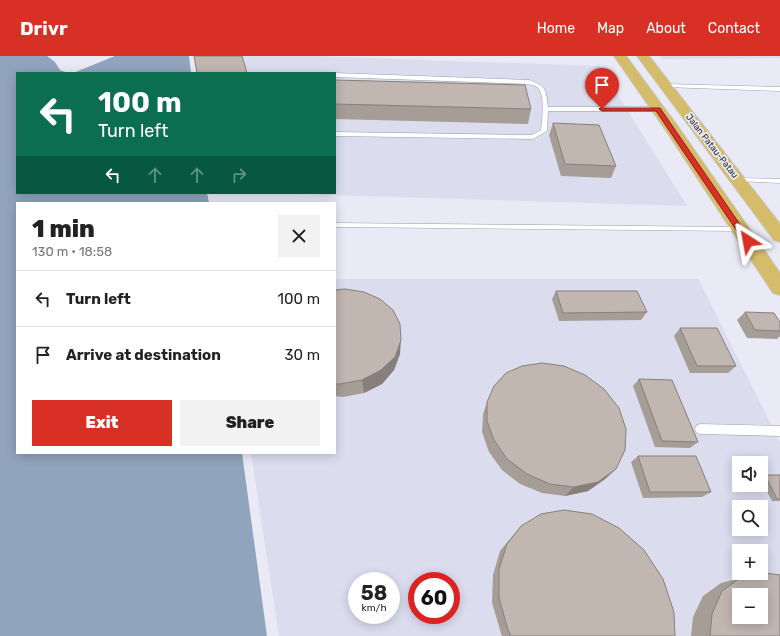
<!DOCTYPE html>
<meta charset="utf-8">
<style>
body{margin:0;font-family:Rubik,sans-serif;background:#f2f2f2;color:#222;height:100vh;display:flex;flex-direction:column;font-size:15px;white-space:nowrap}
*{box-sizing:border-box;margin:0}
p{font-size:13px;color:#767676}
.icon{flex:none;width:22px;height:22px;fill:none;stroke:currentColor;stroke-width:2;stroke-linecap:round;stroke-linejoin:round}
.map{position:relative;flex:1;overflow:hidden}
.details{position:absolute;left:16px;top:146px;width:320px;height:252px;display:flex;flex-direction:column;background:#fff;border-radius:0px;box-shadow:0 2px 10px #0003}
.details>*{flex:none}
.banner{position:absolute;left:16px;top:16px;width:320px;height:122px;border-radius:0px;box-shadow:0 2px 10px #0003;background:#0b6e4f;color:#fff;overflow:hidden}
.tools{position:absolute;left:732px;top:400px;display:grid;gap:8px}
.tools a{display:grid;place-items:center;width:36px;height:36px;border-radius:0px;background:#fff;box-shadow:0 2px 10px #0003;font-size:20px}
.speed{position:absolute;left:348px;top:516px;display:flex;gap:8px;font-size:20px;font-weight:700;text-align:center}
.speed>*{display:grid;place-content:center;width:52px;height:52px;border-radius:50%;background:#fff;box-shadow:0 2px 10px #0003;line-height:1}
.speed small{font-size:10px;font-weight:400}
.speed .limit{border:6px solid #d22;background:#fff;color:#111}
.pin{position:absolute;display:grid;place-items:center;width:34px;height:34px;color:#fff;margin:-41px -17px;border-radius:50% 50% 50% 0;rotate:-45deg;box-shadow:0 0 4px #0007}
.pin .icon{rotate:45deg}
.me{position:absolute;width:44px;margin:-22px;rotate:326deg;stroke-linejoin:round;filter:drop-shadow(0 0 3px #0008)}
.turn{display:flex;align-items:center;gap:14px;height:84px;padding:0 16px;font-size:18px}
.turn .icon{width:52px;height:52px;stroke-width:2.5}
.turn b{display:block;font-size:28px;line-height:34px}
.lanes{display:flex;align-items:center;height:38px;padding:0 16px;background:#0003;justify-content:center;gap:20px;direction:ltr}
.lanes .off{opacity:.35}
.round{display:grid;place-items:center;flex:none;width:42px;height:42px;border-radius:0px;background:#f2f2f2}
.head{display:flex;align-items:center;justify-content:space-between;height:68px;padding:0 16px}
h1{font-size:24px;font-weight:800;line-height:30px}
.primary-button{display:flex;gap:8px;margin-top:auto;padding:8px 16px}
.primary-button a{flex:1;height:46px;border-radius:0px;background:#d93025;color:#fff;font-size:16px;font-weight:800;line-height:46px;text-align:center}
.primary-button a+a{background:#f2f2f2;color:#222}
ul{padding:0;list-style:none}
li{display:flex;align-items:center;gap:12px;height:56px;padding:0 16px;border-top:1px solid #e0e0e0}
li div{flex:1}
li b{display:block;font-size:15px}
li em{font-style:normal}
header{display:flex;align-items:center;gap:24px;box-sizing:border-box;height:56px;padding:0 20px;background:#d93025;color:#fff}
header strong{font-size:19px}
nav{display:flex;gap:22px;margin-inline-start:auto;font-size:14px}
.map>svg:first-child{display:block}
.built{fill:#dbdcee;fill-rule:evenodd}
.water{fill:#91a4bd}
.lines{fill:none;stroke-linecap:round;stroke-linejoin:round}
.service-casing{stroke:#9c9da7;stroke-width:1}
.primary-casing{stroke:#c9c9ca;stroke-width:2}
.service{fill:#fff;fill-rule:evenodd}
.primary{fill:#d4bc6a;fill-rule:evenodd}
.wall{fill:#a69d97}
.shaded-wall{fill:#877f7b}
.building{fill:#c1b6b0;stroke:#877f7b;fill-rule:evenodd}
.route{fill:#d93025;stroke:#8d1f18}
.labels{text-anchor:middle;stroke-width:3.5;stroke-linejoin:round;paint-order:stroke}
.far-street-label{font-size:9px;fill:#1e1e22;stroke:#e9eaf5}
</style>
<header>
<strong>Drivr</strong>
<nav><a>Home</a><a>Map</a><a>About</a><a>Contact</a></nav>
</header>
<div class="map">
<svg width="780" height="580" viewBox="0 0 780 580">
<rect width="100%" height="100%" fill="#e9eaf5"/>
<g class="built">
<polygon points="194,0 312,0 600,10 687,150 269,137 335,137 335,17 197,17"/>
<polygon points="659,0 780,0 780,2 662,3"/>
<path d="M335,223H698L780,387V580H279L251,397H335ZM739,407H761V429H739ZM739,451H761V473H739ZM739,495H761V517H739ZM357,525H391V559H357ZM417,525H451V559H417ZM739,539H761V561H739Z"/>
</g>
<g class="water">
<polygon points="0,0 47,0 55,6 60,14 68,17 17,17 17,137 207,137 209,147 17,147 17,397 242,397 267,580 0,580"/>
<polygon points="115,0 189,0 191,17 73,17"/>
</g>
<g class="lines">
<defs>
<g id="service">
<path d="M335,17L529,24C547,30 546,35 548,51H658L661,53L658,55H548L547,75L533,83L335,80V76L532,79L541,74C542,65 545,41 539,33C537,30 532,29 528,28L335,21Z"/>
<polygon points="666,28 780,31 780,35 664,31 663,30"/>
<polygon points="739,122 780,123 780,127 737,125 737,123"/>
<polygon points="335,167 739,171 743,173 739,175 335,171"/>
<polygon points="700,368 780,370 780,380 700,378 696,376 695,373 696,370"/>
</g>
<g id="primary">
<polygon points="614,0 626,0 679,72 780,217 780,239 773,237 667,76"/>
<polygon points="637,0 649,0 780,168 780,186 774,184"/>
</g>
</defs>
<use href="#service" class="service-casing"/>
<use href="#primary" class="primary-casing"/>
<use href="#service" class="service"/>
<use href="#primary" class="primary"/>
</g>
<g class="wall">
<polygon points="335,24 531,53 528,68 335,63"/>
<polygon points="553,67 616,110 611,122 561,120 549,79"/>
<polygon points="335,234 400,298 394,314 382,328 364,337 343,341 335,340"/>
<polygon points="556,235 647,256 641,264 559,265 552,243"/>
<polygon points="745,256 780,266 780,280 777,283 747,282 737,264"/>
<polygon points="680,272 736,310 728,317 690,317 674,280"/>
<polygon points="639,323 698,386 690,392 655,391 633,330"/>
<polygon points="487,346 616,413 605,423 588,435 565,440 542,437 520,428 502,414 489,396 482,376 483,358"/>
<polygon points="638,400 711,436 702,441 643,442 631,406"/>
<polygon points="765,419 780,419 780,445 772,445 761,425 761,421"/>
<polygon points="521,470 675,580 502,580 501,577 492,547 493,519 500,495"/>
<polygon points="740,522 780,580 691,580 693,561 703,540 721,527"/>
</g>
<g class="shaded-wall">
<polygon points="401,284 400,298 394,314 382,328 364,337 362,324"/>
<polygon points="616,413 605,423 588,435 565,440 574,431"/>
</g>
<g class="building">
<polygon points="194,0 242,0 247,17 197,17"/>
<polygon points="335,24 525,29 531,53 335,48"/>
<polygon points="553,67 599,69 616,110 565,108"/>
<polygon points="345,233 364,236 380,243 393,254 400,268 401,284 395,301 381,314 362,324 340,328 335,328 335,234"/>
<polygon points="556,235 637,235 647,256 563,257"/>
<polygon points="745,256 774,257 780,266 780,275 755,274"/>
<polygon points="680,272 717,272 736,310 697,310"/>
<polygon points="542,307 564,310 585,319 604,333 619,352 626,373 625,394 616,413 598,426 574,431 550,428 527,418 507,403 494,384 487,365 487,346 494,330 506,317 522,310"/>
<polygon points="639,323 672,324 698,386 662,385"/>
<polygon points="638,400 696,400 711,436 650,436"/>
<polygon points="765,419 780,419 780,443 777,443"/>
<polygon points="564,454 592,458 619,472 644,494 663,523 674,556 675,580 511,580 508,574 499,542 499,513 507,488 521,470 541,458"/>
<path d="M765,517L780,519V580H710L712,558L722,535L740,522ZM739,539H761V561H739Z"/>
</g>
<polygon class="route" points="600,52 660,52 750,183 750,187 745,187 656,55 602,55 599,53"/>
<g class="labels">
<g class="far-street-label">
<text transform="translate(712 90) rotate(52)" y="3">Jalan Patau-Patau</text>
</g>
</g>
</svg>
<div class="tools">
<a><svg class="icon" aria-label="sound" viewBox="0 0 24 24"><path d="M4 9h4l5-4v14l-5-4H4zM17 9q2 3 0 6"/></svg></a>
<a><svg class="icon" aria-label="search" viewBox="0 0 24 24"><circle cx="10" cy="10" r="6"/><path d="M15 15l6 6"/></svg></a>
<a>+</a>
<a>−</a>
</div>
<div class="speed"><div>58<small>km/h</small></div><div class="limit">60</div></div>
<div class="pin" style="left:602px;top:53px;background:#d93025"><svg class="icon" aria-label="arrive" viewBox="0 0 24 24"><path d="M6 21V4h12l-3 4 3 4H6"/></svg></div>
<svg class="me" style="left:748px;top:185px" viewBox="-20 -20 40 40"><path d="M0-17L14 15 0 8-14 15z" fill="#d93025" stroke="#fff" stroke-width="4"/></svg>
<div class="banner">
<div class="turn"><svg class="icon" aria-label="left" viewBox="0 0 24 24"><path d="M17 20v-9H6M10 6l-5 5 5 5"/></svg><div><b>100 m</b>Turn left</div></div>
<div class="lanes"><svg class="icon" aria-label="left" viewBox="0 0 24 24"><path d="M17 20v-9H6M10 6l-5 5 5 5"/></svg><svg class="icon off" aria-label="ahead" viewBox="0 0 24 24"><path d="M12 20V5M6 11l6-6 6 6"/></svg><svg class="icon off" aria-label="ahead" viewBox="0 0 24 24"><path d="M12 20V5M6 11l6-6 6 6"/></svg><svg class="icon off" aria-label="right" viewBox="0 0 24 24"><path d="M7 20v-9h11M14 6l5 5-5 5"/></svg></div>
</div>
<section class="details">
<div class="head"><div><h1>1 min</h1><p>130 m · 18:58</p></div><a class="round"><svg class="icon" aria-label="close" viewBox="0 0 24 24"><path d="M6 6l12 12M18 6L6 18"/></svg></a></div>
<ul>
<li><svg class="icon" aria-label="left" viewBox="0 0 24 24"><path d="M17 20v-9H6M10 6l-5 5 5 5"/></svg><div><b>Turn left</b></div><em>100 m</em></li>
<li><svg class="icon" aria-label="arrive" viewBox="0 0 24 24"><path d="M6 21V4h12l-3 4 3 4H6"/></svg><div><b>Arrive at destination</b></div><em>30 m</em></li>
</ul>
<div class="primary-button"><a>Exit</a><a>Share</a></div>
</section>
</div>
